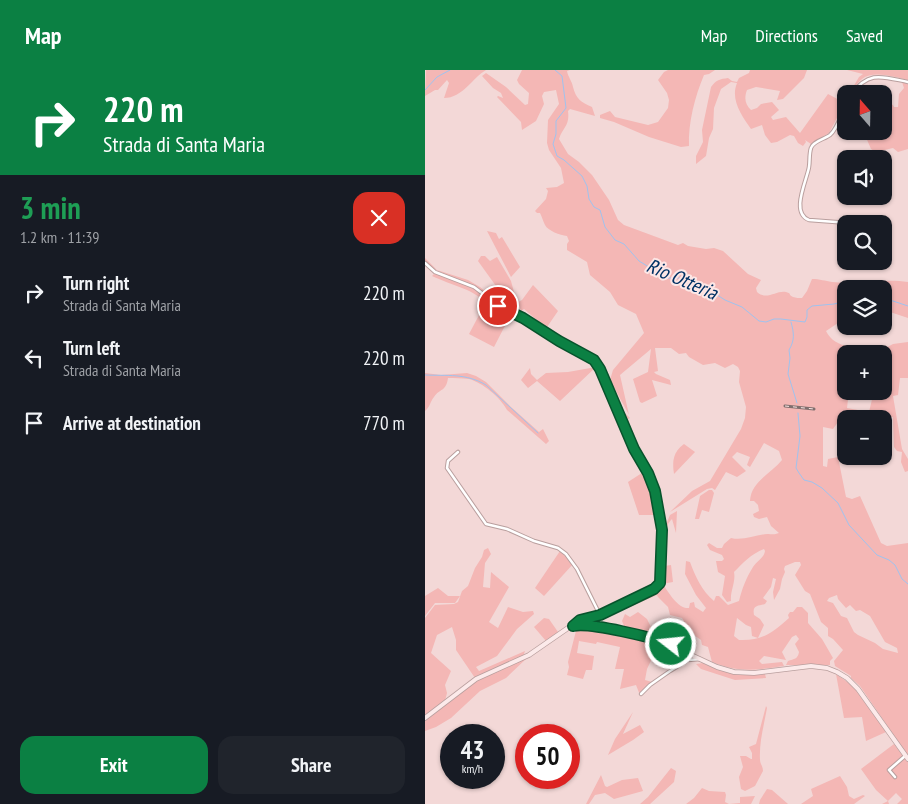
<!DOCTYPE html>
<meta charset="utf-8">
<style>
body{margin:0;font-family:"PT Sans Narrow",sans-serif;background:#20242c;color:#f1f3f6;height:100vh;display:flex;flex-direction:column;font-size:19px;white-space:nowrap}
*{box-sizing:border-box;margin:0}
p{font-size:16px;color:#9ea1a6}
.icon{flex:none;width:28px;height:28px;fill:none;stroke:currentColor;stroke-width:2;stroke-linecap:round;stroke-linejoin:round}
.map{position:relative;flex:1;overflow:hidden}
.details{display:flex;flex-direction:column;background:#171b24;width:425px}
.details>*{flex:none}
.top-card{background:#0b8043;color:#fff;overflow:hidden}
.needle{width:32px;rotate:340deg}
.fabs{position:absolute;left:412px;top:15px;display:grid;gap:10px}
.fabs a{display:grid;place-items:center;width:55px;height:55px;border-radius:10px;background:#171b24;box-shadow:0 1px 4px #0004;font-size:25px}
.speed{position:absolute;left:15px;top:654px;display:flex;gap:10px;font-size:25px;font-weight:700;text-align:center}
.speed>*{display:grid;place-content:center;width:65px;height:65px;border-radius:50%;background:#171b24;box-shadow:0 1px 4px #0004;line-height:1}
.speed small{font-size:12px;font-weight:400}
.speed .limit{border:8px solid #d22;background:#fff;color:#111}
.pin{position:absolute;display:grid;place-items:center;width:42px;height:42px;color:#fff;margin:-21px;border:2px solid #fff;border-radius:50%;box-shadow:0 1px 5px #0007}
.me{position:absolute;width:55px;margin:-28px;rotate:286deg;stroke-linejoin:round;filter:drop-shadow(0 0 4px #0008)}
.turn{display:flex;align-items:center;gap:18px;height:105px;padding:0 20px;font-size:22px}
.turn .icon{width:65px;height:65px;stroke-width:2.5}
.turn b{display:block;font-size:35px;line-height:42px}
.round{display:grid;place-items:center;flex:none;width:52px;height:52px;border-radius:15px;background:#20242c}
.head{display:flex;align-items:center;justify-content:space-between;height:85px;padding:0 20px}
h1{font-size:30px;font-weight:700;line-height:38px;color:#1e9e55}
.cta{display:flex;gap:10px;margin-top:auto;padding:10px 20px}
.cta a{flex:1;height:58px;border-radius:15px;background:#0b8043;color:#fff;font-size:20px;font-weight:700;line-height:58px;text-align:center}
.cta a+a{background:#20242c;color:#f1f3f6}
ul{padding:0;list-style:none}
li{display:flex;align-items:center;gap:15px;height:65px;padding:0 20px}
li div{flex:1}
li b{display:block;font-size:19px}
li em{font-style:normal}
header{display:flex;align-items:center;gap:30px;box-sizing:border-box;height:70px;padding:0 25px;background:#0b8043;color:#fff}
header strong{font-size:24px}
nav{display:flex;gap:28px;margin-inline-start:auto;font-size:18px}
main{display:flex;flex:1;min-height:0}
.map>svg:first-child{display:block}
.green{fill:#f4b7b5;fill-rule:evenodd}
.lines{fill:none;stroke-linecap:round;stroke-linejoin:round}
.stream{stroke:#9fc3ef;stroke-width:1}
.street-casing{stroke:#b99f9e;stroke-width:4.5}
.secondary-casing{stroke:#b99f9e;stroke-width:5.5}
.street{stroke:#fff;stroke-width:2.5}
.secondary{stroke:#fceaea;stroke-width:4}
.rail-casing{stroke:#806f6e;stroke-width:3}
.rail{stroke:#fde7e6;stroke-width:1;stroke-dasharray:4;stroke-linecap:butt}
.route-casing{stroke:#07532c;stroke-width:12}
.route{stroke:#0b8043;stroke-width:9}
.labels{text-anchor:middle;stroke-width:4;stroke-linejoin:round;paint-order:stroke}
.water-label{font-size:20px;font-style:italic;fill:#003164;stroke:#fde7e6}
</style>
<header>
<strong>Map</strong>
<nav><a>Map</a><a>Directions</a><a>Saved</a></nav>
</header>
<main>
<section class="details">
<div class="top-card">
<div class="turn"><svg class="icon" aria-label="right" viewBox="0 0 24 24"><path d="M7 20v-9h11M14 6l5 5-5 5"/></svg><div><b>220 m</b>Strada di Santa Maria</div></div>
</div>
<div class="head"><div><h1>3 min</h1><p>1.2 km · 11:39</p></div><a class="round" style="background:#d93025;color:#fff"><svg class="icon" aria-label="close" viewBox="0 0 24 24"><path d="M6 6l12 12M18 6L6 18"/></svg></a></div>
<ul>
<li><svg class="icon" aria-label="right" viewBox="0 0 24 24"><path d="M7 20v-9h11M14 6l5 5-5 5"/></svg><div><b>Turn right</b><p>Strada di Santa Maria</p></div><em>220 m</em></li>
<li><svg class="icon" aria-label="left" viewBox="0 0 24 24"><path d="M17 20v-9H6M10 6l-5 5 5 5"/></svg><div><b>Turn left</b><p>Strada di Santa Maria</p></div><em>220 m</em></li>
<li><svg class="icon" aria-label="arrive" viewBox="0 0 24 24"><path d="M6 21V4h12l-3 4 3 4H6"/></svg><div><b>Arrive at destination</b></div><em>770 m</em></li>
</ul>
<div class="cta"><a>Exit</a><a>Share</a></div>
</section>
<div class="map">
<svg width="483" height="734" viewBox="0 0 483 734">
<rect width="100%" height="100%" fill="#f3d8d7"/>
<g class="green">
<path d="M1,0H61C47,8 38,28 19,28L24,13L22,10L13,20H10L0,26Z"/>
<path d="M97,0H145L142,1C143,7 147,11 148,17C151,29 156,32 167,37L170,46L145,39L143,41C145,56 138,57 134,69L143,84L154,92L167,105L184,130L193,150L199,155L253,175L258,173L263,176L281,179L289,178L298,181L323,204L336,210L331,218L332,222C342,231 351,220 361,222C368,224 362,224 368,227C371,228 374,228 377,228L382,221L387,209C395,209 400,211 407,212C432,215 458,208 483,212V248L459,240V219H421V250L413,253L401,261C410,280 434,276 451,283L468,274L483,272V308H475L473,325L468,326L477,379L483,389V401L480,402L476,392L477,382L472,381L469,377L468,347L435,343L428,346L414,347L413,352L408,359L398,357V396L402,397L403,389L413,387L421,427L427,429L435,426L456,473L462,476L483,473V686L435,616L426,608V606L410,596L409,591L418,580L408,569L403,566V558L396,552L385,524L380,521L370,505L376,495L375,492H370L360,496L359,499L360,502L357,509L355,519L349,530L348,522L351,509L348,508L346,517L338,528L342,531L340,534C333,536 327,535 329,545L335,549L339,555L333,568L327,566L326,557L321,555L312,548L309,566L314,570C337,571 347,563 364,548L363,545L365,542H368L372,537H377L383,543V553L397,569L408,588L405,591V595H361L363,591C369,589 373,589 374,582L370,574L374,569L371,565L367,567L357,582L361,590L339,586L334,591L337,594L357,592L359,596C331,600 314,603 287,592L283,577L277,575L276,570L266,563L257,548L245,545L243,537L233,527L232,525L198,540L194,538L233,517L239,516C245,524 253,539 264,538L265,533L269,532L270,537L278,542L281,538L271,525L260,504L261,491L265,492C270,506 277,521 289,531L291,526H294L303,535L314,531C317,519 321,508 328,497C332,491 339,488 340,481L339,479C326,484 318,493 309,502C311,512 305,521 306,531L302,532L297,525L300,506L293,502L291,491H297L299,489L297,485L285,480L282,475L284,473L292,478H297L299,474L306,468C318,471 330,465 342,464C347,464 349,465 354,463L346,456L342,447L334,449L329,447L328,444L334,441L333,435L329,431H325C326,411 346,404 357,390L354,381L339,373L325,397L322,395L325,387L312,382L307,387L321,401L312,407L301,402L290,420L287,418L282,419L245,442L267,421L285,411L316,359L320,348L321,337L314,312L315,301L313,297L308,294L300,298L290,293L278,295L264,287L261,283L254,284L246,278H230L233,301L229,302L231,304L245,310L246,315L227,310L232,326L217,333L215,332L208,309L223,302L226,279L195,305L204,345L203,343L185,310L188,300L219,263L211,244L193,235L185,222L165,205L162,192L142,180V174L144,171L142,166C135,165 123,161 120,155C118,151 117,147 115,143H112L110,141L121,129L123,121L121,118L132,117L139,113L136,98L124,80L122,73L123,50L134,34L131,20L119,22L117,26L119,34L111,51L97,60L96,52L72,27L73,26L78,28L76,23L68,18L57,6L61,3L81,17L100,35L103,34L104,23L94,14L92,10ZM421,284H459V321H449L444,342L422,338L424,321H421ZM412,525L413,529L421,538L425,535L431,541L435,540L445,546L460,572L472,578L473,583L458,579L450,573L433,565L429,562L422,548L416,546L408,533L402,531L404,528Z"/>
<path d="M243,0H290L284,4L279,5C270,26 263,53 264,76L256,77L224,67L189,52L175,48V45L185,41L190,47L223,55L233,52L243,38L244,30L242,23L233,10L239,2Z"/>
<path d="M325,0H382L379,8L358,29L352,30L355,21L331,17L322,20C319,28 320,34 326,40L332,38L336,34L347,32L354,40L346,47L348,50L361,47L375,63L403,24L420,33L404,63L386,74L380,70L381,72L378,76L373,73L369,66L365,65L352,72L346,73L340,65L337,55L326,59C317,46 305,30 312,13L306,12L296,19L289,38L288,59L284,68L281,86L271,94V86L278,72L277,60L286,17C291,10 295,9 303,8L307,11L312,12L314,8L324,3Z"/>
<path d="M422,0H483V10C469,7 449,0 437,9C432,13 428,20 424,24L434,7L438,4Z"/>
<polygon points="477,12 483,14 483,79 473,82 468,78 451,82 446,79 440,65 441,61 459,61 459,31 468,35 469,37 473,37 474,24 479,18"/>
<polygon points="62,161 71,163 74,169 77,167 95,197 86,207"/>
<path d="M56,186H60L65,191L72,187L86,211L95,244C77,244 63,225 48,216C31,206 15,206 0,191V188L12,200L43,210L55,217L76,235L88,241L84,227L76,223L53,191Z"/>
<path d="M10,203L48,218L74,238L86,244L69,277L44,264L61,232C43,217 28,216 7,206Z"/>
<polygon points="108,215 133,241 120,260 113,251 99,239 96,241 93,232 97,230"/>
<polygon points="174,295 178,300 198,341 205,348 203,349 211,373 220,387 221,394 232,414 238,443 238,455 234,431 228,411 206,369"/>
<polygon points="171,297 135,331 112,311 103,318 96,310 105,298 106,304 112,310 121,303 143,302"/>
<path d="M0,303L16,305L42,303L51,306L61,312L86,337L114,362L118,359L124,371L121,374L82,340C75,327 58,313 44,309C37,308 29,308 23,308C21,322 15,318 9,327C5,332 5,337 0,341Z"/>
<path d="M259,374L270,382L249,404C247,391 248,382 259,374Z"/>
<polygon points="220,401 229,423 234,445 214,445 203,412"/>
<polygon points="284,420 287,420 289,423 284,442 277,440 274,449 270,449 275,426"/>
<path d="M252,441L251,463L247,449C236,459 239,482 239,496L246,495L248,512L237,514L239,459L245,445Z"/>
<polygon points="63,478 66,484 60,493 58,517 65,518 66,502 84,517 64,552 73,558 83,537 98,542 108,541 109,544 92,559 72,586 51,597 54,601 100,581 98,587 50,608 31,580 31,570 27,557 12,565 6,583 26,601 20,615 22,623 20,631 0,646 0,548 10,535 29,534 33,532 37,521 43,516 50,498 57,487 59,480"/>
<polygon points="135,481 148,494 119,526 110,518"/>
<polygon points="13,518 23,526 35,526 30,533 10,533 0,546 0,526"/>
<polygon points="213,542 222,549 228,561 226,566 197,560 197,557 200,558 197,551 200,544 205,547"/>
<polygon points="119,548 124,549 133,562 121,571 109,557"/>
<polygon points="152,557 158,557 230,571 245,576 272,589 265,588 260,590 233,576 222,599 220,610 227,612 215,625 211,615 195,619 199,599 190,599 195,577 172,572 171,574 154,571 152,583 169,586 167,600 161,600 158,609 142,605 144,597 143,592"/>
<polygon points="103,587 81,608 55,621 26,648 11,657 0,661 0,650 51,611"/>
<path d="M278,593C299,603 317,607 340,604L341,608L310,610L276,599L271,594Z"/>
<polygon points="411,604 428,616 461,662 441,671 437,647 419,648"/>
<path d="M341,636L342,638C339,655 334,672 335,690C335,694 338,696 338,701L330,716L320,721L316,719L314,707L318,697L315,686H321L326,689H327V683L324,677L331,674Z"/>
<polygon points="208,642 198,664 215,655 219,662 208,670 183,685 190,669"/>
<polygon points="469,674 483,692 483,734 472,734 477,729 471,723 463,731 464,734 457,734 463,731 451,720 436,699"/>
<polygon points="246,698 251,701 249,712 225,734 215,734 223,727"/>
<polygon points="176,705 180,716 182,717 197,710 213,708 218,721 189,729 180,723 170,725 164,734 161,734"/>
<polygon points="415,706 422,717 424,726 429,729 438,725 440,726 429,734 376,734 388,726 386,719"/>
<polygon points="277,718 284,721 300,722 301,725 300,732 304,734 315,733 315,727 330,726 326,734 261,734 269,728"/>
<polygon points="342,719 347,720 363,734 334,734 335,730"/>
</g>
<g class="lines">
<g class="stream">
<polyline points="130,0 137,6 141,38 131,51 131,64 128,74 132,86 139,90 157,106 162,116 164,129 169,137 175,140 180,157 190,170 199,174 214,191 242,208 254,208 275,214 300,230 317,237 334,251 341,252 349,249 356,249 380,252 382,247 382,240 387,236 409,234 421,231"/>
<polyline points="0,20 12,7 25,0"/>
<polyline points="459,228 483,236"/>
<path d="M366,252C369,263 370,270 364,280L365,288L363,304L372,333"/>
<path d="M0,305C22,306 41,303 61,315L113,363"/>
<polyline points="373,343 375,366 371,398 374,403 379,410 387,412 397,418 413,433 424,455 452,485 464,490 470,495 477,509 483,514"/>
</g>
<defs>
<g id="street">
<path d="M427,24C444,0 458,7 483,12"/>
<path d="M421,35C416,44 413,58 405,65C400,69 388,71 386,78C384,84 385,91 384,97C382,110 365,143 384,150L437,154"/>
<polyline points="0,193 10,202 49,217 78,239 98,247 171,293 209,379 223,403 230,421 237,458 235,513 229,519 175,545 155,551 148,556"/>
<polyline points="33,382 23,391 22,398 61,454 82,459 109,471 133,478 141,484 152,499 175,545"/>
<polyline points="216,624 225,615 245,601 263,590 275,589"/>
<polyline points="470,707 464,700 480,686"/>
</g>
<polyline id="secondary" points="0,648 51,609 104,585 143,558 157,555 236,571 292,597 309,602 329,603 386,596 402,598 412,602 422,608 433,619 483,689"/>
</defs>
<use href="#street" class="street-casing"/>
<use href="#secondary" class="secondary-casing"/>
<use href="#street" class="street"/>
<use href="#secondary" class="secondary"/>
<defs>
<polyline id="rail" points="360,336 389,339"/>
</defs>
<use href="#rail" class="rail-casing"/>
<use href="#rail" class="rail"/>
</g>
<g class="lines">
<defs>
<path id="route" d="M73,236L98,248L134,271L169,290L175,299L209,379L223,403L230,421L237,460L235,513L229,519L175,545L155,550L148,556C165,552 229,568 246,574"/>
</defs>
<use href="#route" class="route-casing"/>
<use href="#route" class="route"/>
</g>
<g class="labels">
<g class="water-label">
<text transform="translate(257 209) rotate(23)" y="7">Rio Otteria</text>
</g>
</g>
</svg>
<div class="fabs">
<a><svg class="needle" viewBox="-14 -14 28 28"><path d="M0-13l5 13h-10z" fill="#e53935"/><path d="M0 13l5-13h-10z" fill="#9ea1a6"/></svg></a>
<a><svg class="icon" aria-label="sound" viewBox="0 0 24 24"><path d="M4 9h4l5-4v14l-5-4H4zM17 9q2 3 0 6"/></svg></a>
<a><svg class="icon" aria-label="search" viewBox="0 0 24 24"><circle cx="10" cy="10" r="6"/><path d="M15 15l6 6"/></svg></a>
<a><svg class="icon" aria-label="layers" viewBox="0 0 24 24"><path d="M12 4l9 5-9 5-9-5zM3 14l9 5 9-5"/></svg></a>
<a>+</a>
<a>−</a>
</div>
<div class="speed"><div>43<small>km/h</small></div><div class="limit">50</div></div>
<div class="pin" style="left:73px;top:236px;background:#d93025"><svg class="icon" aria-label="arrive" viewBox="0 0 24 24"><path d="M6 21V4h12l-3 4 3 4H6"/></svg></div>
<svg class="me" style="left:246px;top:574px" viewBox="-20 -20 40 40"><circle r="17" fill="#0b8043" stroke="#fff" stroke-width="3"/><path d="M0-11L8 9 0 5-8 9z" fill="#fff"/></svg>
</div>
</main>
